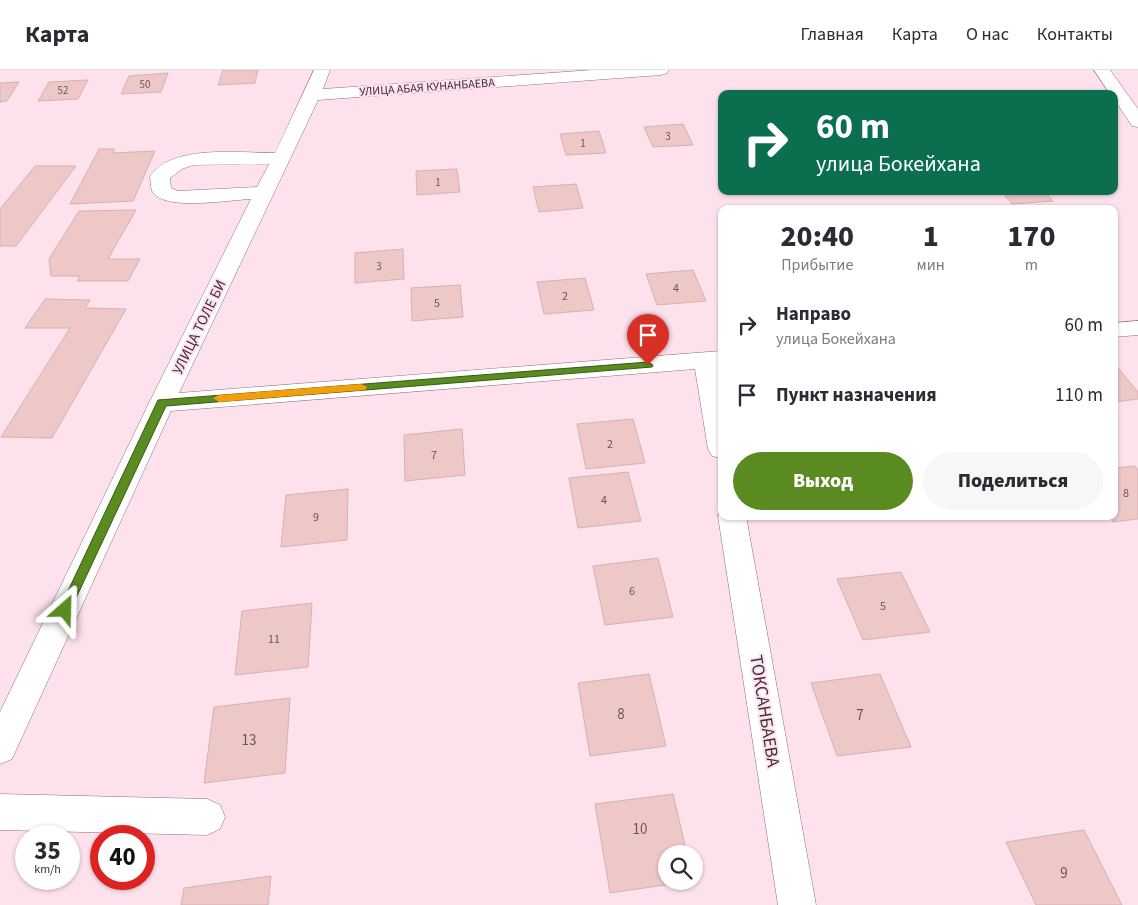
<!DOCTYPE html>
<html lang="ru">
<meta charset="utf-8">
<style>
body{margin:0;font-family:"Source Sans 3",sans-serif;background:#f7f7f7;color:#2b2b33;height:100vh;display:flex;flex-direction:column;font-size:19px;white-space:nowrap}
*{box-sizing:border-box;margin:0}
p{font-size:16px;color:#7c7c81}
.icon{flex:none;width:28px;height:28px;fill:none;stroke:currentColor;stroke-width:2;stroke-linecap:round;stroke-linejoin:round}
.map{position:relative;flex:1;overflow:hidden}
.panel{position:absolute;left:718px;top:135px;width:400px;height:315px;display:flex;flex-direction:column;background:#fff;border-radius:10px;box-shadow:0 1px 4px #0004}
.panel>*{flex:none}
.top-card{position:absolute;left:718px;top:20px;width:400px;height:105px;border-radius:10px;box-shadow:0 1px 4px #0004;background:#0b6e4f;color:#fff;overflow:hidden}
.fabs{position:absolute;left:658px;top:775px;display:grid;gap:10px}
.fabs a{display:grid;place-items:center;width:45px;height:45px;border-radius:50%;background:#fff;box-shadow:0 1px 4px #0004;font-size:25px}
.speed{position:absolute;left:15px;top:755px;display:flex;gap:10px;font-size:25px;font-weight:700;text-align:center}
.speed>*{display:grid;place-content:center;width:65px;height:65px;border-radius:50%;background:#fff;box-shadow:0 1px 4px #0004;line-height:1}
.speed small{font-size:12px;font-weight:400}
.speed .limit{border:8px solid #d22;background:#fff;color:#111}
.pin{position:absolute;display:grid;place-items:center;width:42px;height:42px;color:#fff;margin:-51px -21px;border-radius:50% 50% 50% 0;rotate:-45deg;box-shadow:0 0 5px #0007}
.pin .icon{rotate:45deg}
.me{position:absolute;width:55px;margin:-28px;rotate:25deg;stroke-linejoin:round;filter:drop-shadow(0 0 4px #0008)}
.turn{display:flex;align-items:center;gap:18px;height:105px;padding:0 15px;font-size:22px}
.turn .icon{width:65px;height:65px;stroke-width:2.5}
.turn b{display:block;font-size:35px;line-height:42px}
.eta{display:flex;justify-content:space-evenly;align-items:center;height:85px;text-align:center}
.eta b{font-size:30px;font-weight:800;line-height:35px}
.button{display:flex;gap:10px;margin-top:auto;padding:10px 15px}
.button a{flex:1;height:58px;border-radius:30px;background:#598b21;color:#fff;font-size:20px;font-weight:800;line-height:58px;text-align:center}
.button a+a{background:#f7f7f7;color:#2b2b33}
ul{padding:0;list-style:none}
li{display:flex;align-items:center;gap:15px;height:70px;padding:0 15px}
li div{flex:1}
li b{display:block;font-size:19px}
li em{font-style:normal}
header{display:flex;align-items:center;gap:30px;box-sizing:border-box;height:70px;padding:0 25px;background:#fff;border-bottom:1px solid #e1e1e2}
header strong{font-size:24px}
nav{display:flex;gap:28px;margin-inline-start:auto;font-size:18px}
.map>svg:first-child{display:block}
.building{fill:#edc8c7;stroke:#d6b1b1}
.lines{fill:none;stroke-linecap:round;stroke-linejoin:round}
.minor-casing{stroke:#8c6e7b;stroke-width:1}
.minor{fill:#fff;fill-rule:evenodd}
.route{fill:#598b21;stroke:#3a5a15}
.slow{fill:#f59e0b}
.labels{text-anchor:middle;stroke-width:4;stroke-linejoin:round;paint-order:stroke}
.far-number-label{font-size:11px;fill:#6a565a}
.far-street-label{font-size:12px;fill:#3e3036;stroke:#fde1ec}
.number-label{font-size:12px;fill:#6a565a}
.street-label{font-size:15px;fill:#3e3036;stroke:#fde1ec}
.near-number-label{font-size:15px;fill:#6a565a}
.near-street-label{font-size:18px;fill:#3e3036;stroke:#fde1ec}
</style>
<header>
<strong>Карта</strong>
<nav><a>Главная</a><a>Карта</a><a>О нас</a><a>Контакты</a></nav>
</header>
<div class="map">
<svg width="1138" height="835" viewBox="0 0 1138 835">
<rect width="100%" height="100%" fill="#fde1ec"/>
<g class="building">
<polygon points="223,0 258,0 255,13 218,15"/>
<polygon points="168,3 161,22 121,24 129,6"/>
<polygon points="88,10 78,29 38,31 49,12"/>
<polygon points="19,12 7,31 0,32 0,13"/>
<polygon points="683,54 693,75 653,77 644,57"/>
<polygon points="599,61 606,83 566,85 560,64"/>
<polygon points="99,79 115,79 113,83 155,81 133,131 70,134"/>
<polygon points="35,96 76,96 16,176 0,176 0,139"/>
<polygon points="457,99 460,122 417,125 416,101"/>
<polygon points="576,114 583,138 539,142 533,117"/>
<polygon points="1001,121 1044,121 1053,131 1012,134"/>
<polygon points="136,140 108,189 140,189 128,211 77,211 80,206 51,206 49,189 79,141"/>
<polygon points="403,179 404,209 355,213 355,183"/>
<polygon points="693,200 706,231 657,235 646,204"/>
<polygon points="585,208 594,240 544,244 537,212"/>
<polygon points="460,215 463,247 412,251 411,218"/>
<polygon points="45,229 90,230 85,238 126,239 52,368 1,367 70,258 25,258"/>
<polygon points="1114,293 1138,322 1138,329 1114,332"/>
<polygon points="633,349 645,393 586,399 577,354"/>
<polygon points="462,359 465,405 405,411 404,365"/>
<polygon points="1135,396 1138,400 1138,449 1113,452 1109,446 1114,446 1114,398"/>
<polygon points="628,402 641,451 578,458 569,408"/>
<polygon points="348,419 347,470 281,477 286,425"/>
<polygon points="658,488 673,547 605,555 593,496"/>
<polygon points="901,502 930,562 863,570 837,509"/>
<polygon points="312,533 308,597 235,605 242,541"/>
<polygon points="649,604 666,676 590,686 578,613"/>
<polygon points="880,604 911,677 837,686 811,613"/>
<polygon points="290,628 285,703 204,713 214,637"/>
<polygon points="673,724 687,784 666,784 666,811 692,811 610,823 595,734"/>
<polygon points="1084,760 1122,835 1036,835 1006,772"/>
<polygon points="271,806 268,835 181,835 184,818"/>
</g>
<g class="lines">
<defs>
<g id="minor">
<path d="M314,0H330L323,19L593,0H669L667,3L661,5L318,30L179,323L721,281V297H719L721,308V388L712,386L708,379L695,299L171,341L12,689L0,694V642L149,333L251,129C229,130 172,140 155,125C150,121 151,112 150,106C172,74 240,83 275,83ZM269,94L257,117L178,121L171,118L170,108L182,99L193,95Z"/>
<polygon points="1094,0 1110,0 1138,39 1138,57 1132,56 1114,29 1114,24 1110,24"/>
<polygon points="1138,251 1138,265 1114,267 1114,253"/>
<polygon points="721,440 721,446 746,446 816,835 778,835 718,446"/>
<polygon points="0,724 207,729 220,735 225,747 220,759 207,765 0,760"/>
</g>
</defs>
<use href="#minor" class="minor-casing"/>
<use href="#minor" class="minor"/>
</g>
<polygon class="route" points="648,292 653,295 652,297 166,336 69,543 65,545 60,543 59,540 158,330"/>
<polygon class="slow" points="361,314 367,317 365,320 219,332 213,328 219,325"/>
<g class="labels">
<g class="far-number-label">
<text x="145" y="18">50</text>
<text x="63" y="24">52</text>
<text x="668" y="70">3</text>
<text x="583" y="77">1</text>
<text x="438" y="116">1</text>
<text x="379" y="200">3</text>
</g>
<g class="far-street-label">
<text transform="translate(427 17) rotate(-4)" y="4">УЛИЦА АБАЯ КУНАНБАЕВА</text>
</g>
<g class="number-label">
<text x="676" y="222">4</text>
<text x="565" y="230">2</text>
<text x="437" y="237">5</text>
<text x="610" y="378">2</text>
<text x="434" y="389">7</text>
<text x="1126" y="427">8</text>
<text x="604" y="434">4</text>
<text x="316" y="451">9</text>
<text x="632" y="525">6</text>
<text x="883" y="540">5</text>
<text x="274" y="573">11</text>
</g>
<g class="street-label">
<text transform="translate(199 257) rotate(-64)" y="5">УЛИЦА ТОЛЕ БИ</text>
</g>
<g class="near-number-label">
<text x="621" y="649">8</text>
<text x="860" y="650">7</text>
<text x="249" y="675">13</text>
<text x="640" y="764">10</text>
<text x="1064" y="808">9</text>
</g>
<g class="near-street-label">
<text transform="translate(765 641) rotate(81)" y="6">ТОКСАНБАЕВА</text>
</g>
</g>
</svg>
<div class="fabs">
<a><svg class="icon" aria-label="search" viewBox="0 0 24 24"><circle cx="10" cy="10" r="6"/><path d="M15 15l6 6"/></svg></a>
</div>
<div class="speed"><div>35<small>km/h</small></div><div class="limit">40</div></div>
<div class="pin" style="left:648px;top:295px;background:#d93025"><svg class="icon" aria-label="arrive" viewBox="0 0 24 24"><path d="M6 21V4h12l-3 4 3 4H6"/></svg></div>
<svg class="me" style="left:65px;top:540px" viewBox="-20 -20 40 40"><path d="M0-17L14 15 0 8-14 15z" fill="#598b21" stroke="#fff" stroke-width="4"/></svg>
<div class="top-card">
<div class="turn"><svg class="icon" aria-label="right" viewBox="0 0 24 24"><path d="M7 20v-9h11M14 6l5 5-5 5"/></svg><div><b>60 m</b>улица Бокейхана</div></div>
</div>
<section class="panel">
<div class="eta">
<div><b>20:40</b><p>Прибытие</p></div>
<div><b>1</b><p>мин</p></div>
<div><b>170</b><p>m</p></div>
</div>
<ul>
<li><svg class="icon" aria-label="right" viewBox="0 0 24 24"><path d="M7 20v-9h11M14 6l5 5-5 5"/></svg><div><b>Направо</b><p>улица Бокейхана</p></div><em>60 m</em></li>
<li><svg class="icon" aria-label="arrive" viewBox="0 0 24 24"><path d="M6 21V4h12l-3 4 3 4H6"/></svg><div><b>Пункт назначения</b></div><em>110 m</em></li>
</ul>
<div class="button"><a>Выход</a><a>Поделиться</a></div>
</section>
</div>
